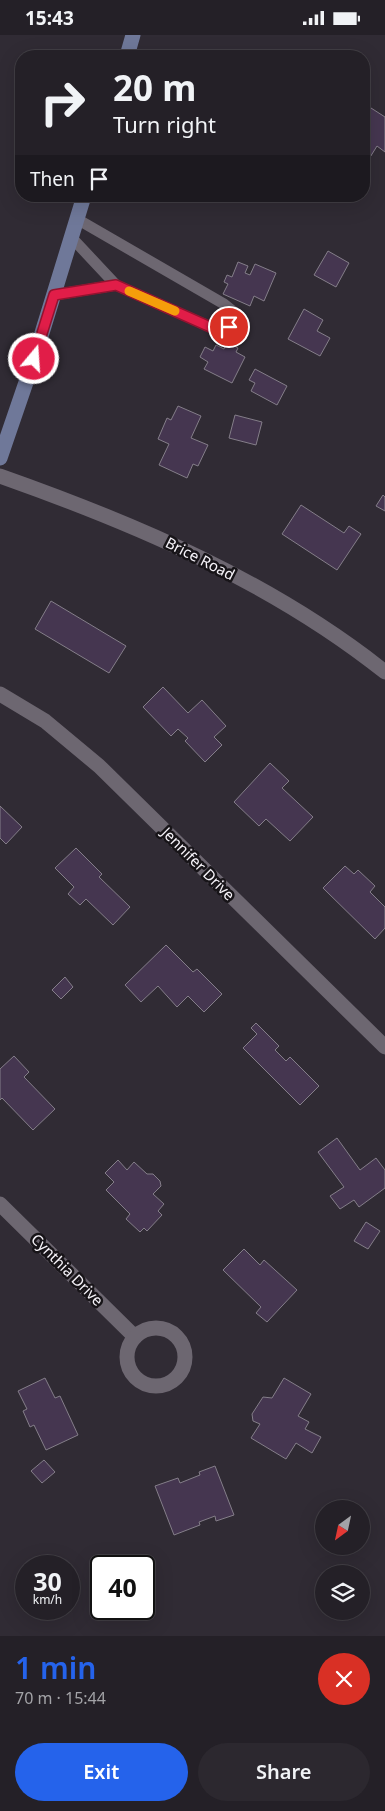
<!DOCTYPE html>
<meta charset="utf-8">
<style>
body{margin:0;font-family:"Noto Sans",sans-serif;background:#2c282f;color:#f1f3f6;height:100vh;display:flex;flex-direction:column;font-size:19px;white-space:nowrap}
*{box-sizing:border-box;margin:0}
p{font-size:16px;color:#a3a3a7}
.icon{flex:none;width:28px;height:28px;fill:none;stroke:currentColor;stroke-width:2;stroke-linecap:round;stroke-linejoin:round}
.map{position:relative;height:1601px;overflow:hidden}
.side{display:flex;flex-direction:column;background:#242027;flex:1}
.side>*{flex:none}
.guide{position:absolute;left:15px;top:15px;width:355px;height:152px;border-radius:20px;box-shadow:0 5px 20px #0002,0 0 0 1px #413e44;background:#242027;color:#f1f3f6;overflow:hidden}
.needle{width:32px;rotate:213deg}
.fabs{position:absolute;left:315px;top:1465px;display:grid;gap:10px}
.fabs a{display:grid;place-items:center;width:55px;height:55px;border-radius:50%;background:#242027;box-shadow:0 5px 20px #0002,0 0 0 1px #413e44;font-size:25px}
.speed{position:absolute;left:15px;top:1520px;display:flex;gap:10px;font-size:25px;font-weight:700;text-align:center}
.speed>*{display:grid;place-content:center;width:65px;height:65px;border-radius:50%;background:#242027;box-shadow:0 5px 20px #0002,0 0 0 1px #413e44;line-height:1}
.speed small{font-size:12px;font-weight:400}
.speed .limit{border:2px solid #111;border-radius:8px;background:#fff;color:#111}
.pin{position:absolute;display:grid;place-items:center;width:42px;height:42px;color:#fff;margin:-21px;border:2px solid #fff;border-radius:50%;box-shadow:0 1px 5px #0007}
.me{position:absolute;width:55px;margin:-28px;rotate:18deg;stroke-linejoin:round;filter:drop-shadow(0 0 4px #0008)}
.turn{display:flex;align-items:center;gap:18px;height:105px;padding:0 15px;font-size:22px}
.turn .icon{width:65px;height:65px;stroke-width:2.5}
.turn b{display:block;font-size:35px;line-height:42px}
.then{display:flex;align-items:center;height:48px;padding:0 15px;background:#0003;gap:10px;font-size:19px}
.round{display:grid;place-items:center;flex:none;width:52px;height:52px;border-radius:26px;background:#2c282f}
.overview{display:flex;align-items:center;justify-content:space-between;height:85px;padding:0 15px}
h1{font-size:30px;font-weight:600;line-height:38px;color:#2563eb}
.action{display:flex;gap:10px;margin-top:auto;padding:10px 15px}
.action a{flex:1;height:58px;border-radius:30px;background:#2563eb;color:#fff;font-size:20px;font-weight:600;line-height:58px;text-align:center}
.action a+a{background:#2c282f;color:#f1f3f6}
.status{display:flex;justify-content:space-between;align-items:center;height:35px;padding:0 25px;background:#242027;direction:ltr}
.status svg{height:14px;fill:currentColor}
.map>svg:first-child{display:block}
.building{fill:#453650;stroke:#847e89}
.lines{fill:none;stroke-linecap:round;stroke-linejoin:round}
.lane{stroke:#6d6771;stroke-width:11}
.street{stroke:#6d6771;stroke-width:15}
.secondary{stroke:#6f7899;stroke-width:15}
.route-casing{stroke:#92132f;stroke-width:12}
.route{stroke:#e11d48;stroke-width:9}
.slow{stroke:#f59e0b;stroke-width:9}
.labels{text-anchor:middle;stroke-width:5;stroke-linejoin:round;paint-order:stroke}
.street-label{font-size:15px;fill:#f6f3f9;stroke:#171418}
</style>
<div class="status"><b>15:43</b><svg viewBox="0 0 49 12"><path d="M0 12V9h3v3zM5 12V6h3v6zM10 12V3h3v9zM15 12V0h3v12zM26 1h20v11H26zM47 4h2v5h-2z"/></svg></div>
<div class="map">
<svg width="385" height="1601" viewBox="0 0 385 1601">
<rect width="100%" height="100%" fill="#302b34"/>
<g class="building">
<polygon points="371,73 385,82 385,117 377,111 364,132 364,84"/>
<polygon points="328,216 349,228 336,252 314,240"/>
<polygon points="238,227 248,231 245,238 250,240 255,229 276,238 264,266 254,261 250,271 223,259 228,249 224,247 227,240 232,242"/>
<polygon points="304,274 323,285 317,296 330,303 320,321 288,304"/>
<polygon points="227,307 238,313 236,317 245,322 232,348 204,334 208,327 200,322 205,312 213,316 216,310 224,314"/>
<polygon points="255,334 287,351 277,370 251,356 255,348 249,345"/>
<polygon points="178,371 201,381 191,403 208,410 198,431 193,429 187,443 159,430 169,409 158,404 167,383 171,385"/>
<polygon points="235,380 262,387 256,410 229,403"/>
<polygon points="383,460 385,462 385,476 376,471"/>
<polygon points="301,470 344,498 349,491 361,499 337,535 282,499"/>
<polygon points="51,566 126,611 109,638 35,594"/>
<polygon points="163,652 188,678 202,665 226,691 214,702 222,710 205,727 185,706 188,703 178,694 171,701 143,672"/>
<polygon points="270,728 289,746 282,753 313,782 290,806 266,784 259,791 234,767"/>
<polygon points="0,771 22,792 6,809 0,803"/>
<polygon points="76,813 102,839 99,842 130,872 113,890 86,864 80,870 68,859 74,852 55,833"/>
<polygon points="345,831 354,839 358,835 375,851 370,857 385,872 385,893 375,904 323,853"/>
<polygon points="166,910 193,937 197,934 222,959 204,977 188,961 177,972 158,951 141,967 125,950"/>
<polygon points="65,942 73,952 61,964 52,955"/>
<polygon points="256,988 279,1011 275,1015 286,1026 290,1022 319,1051 300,1070 243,1013 257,999 251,993"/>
<polygon points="14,1021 29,1037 24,1042 55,1074 33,1095 2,1063 0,1065 0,1034"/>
<polygon points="337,1103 360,1135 376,1123 385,1135 385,1153 359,1172 354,1165 340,1174 330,1161 344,1152 318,1117"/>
<polygon points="118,1125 127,1135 134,1127 147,1139 153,1139 160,1146 161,1151 153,1159 164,1169 158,1176 162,1180 147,1196 144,1193 140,1197 126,1184 130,1179 106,1155 114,1147 105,1138"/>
<polygon points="366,1187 380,1196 368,1214 354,1206"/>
<polygon points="244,1214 260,1230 264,1225 297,1255 267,1287 256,1278 261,1272 223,1235"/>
<polygon points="45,1343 55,1363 60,1361 78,1400 46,1415 34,1390 30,1392 23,1376 27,1374 18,1356"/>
<polygon points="284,1343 311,1359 298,1381 309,1387 305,1394 321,1402 312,1418 296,1408 286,1424 251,1403 260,1389 253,1386 252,1379 263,1362 272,1363"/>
<polygon points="44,1425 55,1437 42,1448 31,1436"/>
<polygon points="215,1431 234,1480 216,1486 215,1481 199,1487 200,1490 174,1500 155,1451 178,1443 180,1448 200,1440 199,1437"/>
</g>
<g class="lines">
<g class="lane">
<polyline points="72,203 116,250 217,295 229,292 236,286 234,277 224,269 77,184"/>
<polyline points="54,260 116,250"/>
</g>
<g class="street">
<path d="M0,441C136,489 272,547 385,637"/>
<polyline points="0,659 45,686 99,731 385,1012"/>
<polyline points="0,1169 135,1302"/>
<circle cx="156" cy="1322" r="29"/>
</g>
<g class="secondary">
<polyline points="127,21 133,0"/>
<polyline points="0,423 34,324 84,161"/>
</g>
</g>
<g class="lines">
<defs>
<polyline id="route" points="34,324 54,260 116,250 217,295 229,292"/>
</defs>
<use href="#route" class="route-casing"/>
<use href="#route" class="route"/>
<polyline class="slow" points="129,256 175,276"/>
</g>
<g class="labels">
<g class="street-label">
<text transform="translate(200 524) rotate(27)" y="5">Brice Road</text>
<text transform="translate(198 829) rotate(45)" y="5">Jennifer Drive</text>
<text transform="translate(67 1235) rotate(45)" y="5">Cynthia Drive</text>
</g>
</g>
</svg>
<div class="fabs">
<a><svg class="needle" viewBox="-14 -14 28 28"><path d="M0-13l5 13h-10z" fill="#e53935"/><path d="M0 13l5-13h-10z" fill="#a3a3a7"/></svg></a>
<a><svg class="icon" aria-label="layers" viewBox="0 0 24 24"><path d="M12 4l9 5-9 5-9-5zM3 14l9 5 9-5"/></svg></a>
</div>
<div class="speed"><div>30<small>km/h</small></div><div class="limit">40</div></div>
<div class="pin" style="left:229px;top:292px;background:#d93025"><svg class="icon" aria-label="arrive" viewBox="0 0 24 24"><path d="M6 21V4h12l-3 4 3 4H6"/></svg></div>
<svg class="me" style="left:34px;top:324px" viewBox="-20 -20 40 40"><circle r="17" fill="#e11d48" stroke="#fff" stroke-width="3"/><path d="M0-11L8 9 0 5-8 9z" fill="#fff"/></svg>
<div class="guide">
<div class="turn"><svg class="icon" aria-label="right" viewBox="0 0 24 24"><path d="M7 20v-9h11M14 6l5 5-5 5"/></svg><div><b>20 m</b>Turn right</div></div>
<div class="then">Then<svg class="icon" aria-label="arrive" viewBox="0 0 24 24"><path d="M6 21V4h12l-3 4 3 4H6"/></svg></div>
</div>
</div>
<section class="side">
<div class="overview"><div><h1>1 min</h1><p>70 m · 15:44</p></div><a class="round" style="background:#d93025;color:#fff"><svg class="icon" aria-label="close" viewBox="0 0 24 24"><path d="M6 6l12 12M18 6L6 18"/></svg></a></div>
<div class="action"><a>Exit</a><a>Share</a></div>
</section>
